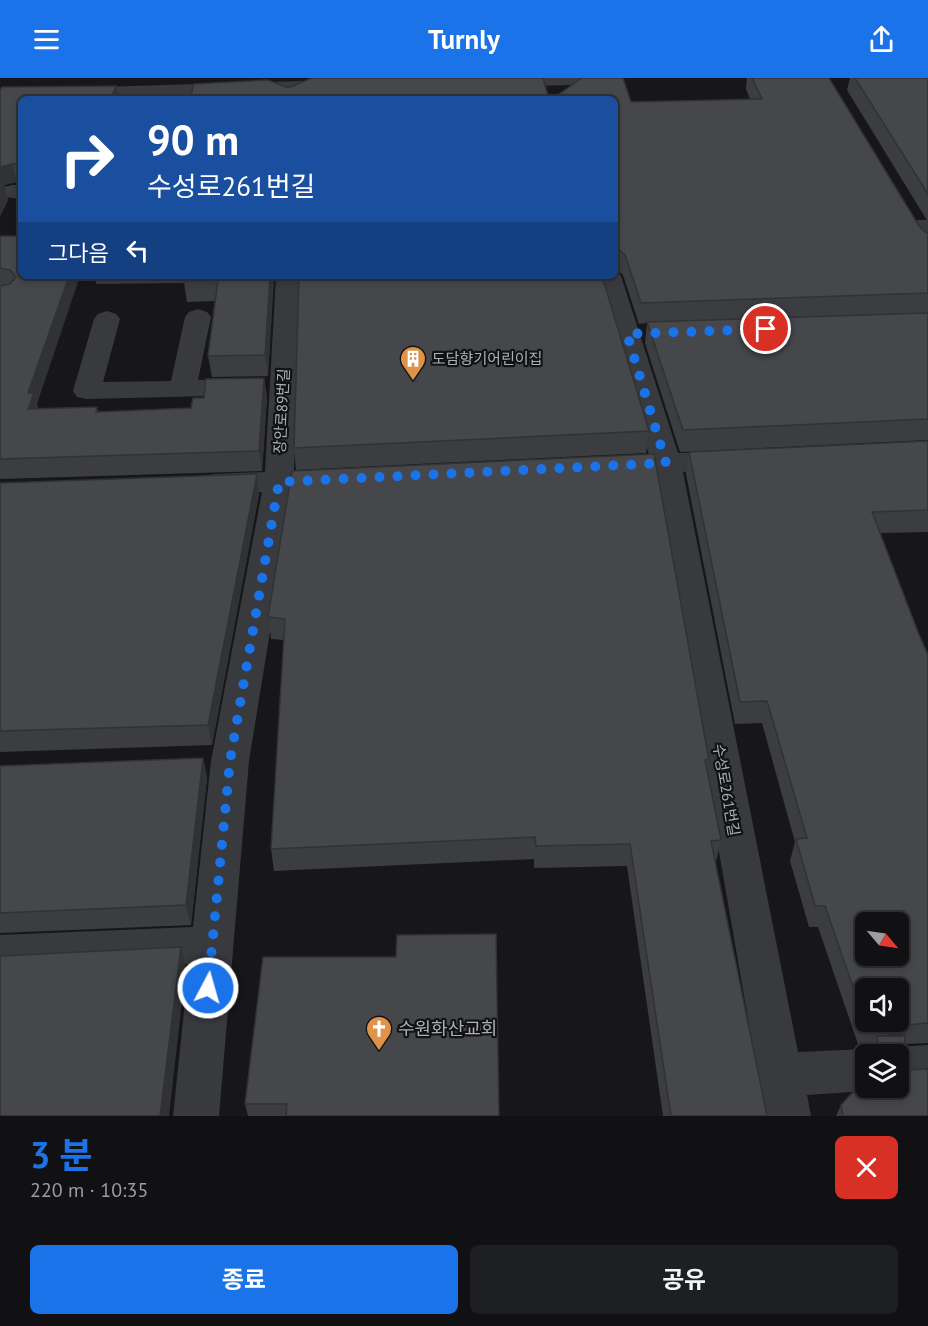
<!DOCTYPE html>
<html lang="ko">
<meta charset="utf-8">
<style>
body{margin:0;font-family:"PT Sans","Noto Sans KR",sans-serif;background:#1e1f21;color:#f1f3f6;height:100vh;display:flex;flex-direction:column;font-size:22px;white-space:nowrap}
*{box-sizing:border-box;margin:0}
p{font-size:20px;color:#9c9da0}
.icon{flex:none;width:33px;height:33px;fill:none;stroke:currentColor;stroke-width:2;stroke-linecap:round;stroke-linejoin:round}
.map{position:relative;height:1038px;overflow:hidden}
.details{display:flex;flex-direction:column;background:#111113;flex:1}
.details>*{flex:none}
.top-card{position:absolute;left:18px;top:18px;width:600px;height:183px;border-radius:9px;box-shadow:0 3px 9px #0003,0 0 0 2px #303133;background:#1a4fa0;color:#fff;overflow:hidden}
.needle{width:39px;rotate:119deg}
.buttons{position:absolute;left:855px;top:834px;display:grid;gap:12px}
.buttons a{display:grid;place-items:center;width:54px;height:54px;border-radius:9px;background:#111113;box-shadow:0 3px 9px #0003,0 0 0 2px #303133;font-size:30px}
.pin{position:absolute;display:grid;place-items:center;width:51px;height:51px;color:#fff;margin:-26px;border:3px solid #fff;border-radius:50%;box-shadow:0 2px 6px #0007}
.me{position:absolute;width:66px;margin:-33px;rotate:6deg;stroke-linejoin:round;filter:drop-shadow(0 0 4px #0008)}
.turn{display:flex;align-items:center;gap:21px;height:126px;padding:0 30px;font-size:27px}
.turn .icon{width:78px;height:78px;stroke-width:2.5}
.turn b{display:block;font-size:42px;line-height:51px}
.then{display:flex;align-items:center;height:57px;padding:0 30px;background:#0003;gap:12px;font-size:22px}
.round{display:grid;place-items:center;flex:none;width:63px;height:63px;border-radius:9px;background:#1e1f21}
.overview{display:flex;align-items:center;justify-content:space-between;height:102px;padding:0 30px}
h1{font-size:36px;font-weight:700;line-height:45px;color:#1a73e8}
.primary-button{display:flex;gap:12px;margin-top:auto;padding:12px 30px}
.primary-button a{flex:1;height:69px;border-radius:9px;background:#1a73e8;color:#fff;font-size:24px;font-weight:700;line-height:69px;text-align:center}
.primary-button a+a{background:#1e1f21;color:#f1f3f6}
header{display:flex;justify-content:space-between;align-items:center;height:78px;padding:0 30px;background:#1a73e8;color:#fff;font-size:27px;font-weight:700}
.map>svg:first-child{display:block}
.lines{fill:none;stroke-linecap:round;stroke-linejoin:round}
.minor{fill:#383a3d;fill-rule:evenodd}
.wall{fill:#3c3d40}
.shaded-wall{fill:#313234}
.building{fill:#46474b;stroke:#313234;stroke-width:1.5;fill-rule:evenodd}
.route{stroke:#1a73e8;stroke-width:10;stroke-dasharray:0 18}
.labels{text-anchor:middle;stroke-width:4.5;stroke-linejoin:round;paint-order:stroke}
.poi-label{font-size:15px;fill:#aab0b7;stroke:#121214;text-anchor:start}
.street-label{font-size:15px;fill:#aab0b7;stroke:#121214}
.near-poi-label{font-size:18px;fill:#aab0b7;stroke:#121214;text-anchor:start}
</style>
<header><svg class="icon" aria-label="menu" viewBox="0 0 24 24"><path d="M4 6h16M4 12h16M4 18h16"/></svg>Turnly<svg class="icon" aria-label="share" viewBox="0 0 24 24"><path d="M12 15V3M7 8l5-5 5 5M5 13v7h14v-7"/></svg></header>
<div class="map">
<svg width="928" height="1038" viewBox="0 0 928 1038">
<rect width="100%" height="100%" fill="#171719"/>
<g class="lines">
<g class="minor">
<polygon points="492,0 614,0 611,4 604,6 500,9 493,7 490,3"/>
<polygon points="334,2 341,4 344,8 341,12 102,21 21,21 21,23 0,24 0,12"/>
<polygon points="12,107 21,107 21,121 4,119 1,114 4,109"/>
<polygon points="918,142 928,142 928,156 910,154 906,149 910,144"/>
<polygon points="615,192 621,198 678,375 731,373 741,376 746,382 741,388 683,394 798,974 866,971 881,976 866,976 866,1010 876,1010 866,1013 807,1017 811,1038 765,1038 653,395 612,397 602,395 597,388 602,381 649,377 597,198 615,198"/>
<polygon points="276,198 300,198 294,393 336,392 347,394 351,401 347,408 336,410 293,412 249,683 219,1038 173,1038 189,886 0,895 0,857 193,849 211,683 262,414 214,416 203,413 199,406 203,399 214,396 265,394"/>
<polygon points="198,231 207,234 211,239 198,302 248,301 258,303 262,309 258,315 248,317 87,321 77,319 73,313 94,241 98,236 107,233 116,236 120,241 103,304 171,303 185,239 189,234"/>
<polygon points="928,967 928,1009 898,1011 893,1010 898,1010 898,976 882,975 898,969"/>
</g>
</g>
<g class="wall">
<polygon points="747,0 829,0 919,148 925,154 928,155 928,362 680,374 645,265 647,245 639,246 623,197 615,190 615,21 631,24 750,21 746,11"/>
<polygon points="850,0 928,0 928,144 847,12"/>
<polygon points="0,12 21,21 21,104 17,104 4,107 8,122 0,138"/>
<polygon points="0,158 21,158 37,326 38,331 97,329 98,334 191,330 204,320 264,300 267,319 262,393 0,401"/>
<polygon points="95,198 274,198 268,298 212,299 208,278 215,223 187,224 184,205 96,206"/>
<polygon points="649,353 646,375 296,392 294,370"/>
<polygon points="928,363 928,454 880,455 918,554 928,577 928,965 905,966 905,988 903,992 928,1038 836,1038 841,1027 898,1010 898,976 869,976 871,972 859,969 818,849 809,849 790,783 795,764 762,645 735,646 686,396 689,374"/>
<polygon points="292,393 709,682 707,692 721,762 716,784 715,784 767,1038 663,1038 627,788 534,790 534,781 274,793 271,771 284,562 271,561 268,539"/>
<polygon points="257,396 259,416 212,667 0,674 0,405"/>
<polygon points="203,680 207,700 191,847 0,855 0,688"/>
<polygon points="263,879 499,1038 248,1038 245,1026"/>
</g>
<g class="shaded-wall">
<polygon points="116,8 118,21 111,21"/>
<polygon points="12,86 17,104 4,107 8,122 0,138 0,89"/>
<polygon points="617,170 615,190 615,174"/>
<polygon points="69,198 80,198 37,326 39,335 28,331 28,315"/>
<polygon points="270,198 274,198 268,298 265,277"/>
<polygon points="264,300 267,319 262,393 259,373"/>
<polygon points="257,396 259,416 212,667 208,647"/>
<polygon points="203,680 207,700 191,847 186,827"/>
<polygon points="181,869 186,888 169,1038 160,1038"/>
<polygon points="907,947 898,967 881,974 890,953"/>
</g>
<g class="building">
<polygon points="312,0 543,0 549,21 190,21 194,6 268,2 288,10"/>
<polygon points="582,0 623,0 631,24 762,21 752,0 829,0 919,148 925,154 928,155 928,215 641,225 625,177 617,170 615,174 615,21 552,21"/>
<polygon points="855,0 928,0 928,116"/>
<polygon points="116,8 111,21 21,21 21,86 12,86 0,89 0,12 2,9"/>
<polygon points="0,158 21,158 21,198 69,198 28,315 34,315 28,331 97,329 96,334 191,330 193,320 204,320 206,301 264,300 259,373 0,381 0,208 10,206 16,199 10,192 0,190"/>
<polygon points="184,198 270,198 265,277 208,278 218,202 184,203"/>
<polygon points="299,198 602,198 649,353 294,370"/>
<polygon points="928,235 928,341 683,352 647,244"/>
<path d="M928,363V432L872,434L918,554L928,577V945L907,947L890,953L867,949L825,828H815L796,761L807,760L767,623L740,624L689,374ZM866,844H898V878H866ZM866,910H898V944H866Z"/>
<polygon points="654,376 709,682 705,682 721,762 711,763 767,1038 671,1038 630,766 536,768 535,759 271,771 285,541 268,539 292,393"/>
<polygon points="257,396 208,647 0,653 0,405"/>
<polygon points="203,680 186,827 0,835 0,688"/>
<polygon points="496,856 499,1038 286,1038 287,1026 245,1026 263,879 396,879 397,857"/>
<polygon points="181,869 160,1038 0,1038 0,878"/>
<polygon points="877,958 905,958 905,988 901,989 902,992 928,991 928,1038 843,1038 841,1027 866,1000 866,1010 898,1010 898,976 879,976"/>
</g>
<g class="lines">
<polyline class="route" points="208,910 230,683 279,404 666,385 627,256 766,251"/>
</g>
<defs>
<symbol id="building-pin" viewBox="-11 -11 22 30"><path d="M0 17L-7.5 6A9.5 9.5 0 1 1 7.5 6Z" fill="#df9349" stroke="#121214"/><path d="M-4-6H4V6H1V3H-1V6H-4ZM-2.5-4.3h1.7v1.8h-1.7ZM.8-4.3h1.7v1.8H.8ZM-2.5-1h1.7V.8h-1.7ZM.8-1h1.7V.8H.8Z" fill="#fff"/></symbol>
<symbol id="church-pin" viewBox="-11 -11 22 30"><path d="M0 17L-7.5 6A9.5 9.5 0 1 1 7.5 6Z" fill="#df9349" stroke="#121214"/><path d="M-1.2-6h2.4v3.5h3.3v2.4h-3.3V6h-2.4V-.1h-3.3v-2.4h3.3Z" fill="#fff"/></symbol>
</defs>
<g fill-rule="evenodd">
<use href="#building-pin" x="398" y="266" width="30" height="40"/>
<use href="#church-pin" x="364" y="936" width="30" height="40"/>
</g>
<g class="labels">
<g class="poi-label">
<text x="432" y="286">도담향기어린이집</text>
</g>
<g class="street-label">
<text transform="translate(282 333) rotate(-87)" y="5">장안로89번길</text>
<text transform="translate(726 712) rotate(80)" y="5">수성로261번길</text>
</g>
<g class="near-poi-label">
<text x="398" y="957">수원화산교회</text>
</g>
</g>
</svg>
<div class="buttons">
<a><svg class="needle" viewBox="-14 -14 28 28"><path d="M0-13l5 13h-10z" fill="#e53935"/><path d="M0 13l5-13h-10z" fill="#9c9da0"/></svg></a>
<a><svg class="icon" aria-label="sound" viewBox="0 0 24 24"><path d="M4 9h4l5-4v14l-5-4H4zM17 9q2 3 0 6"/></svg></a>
<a><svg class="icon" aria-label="layers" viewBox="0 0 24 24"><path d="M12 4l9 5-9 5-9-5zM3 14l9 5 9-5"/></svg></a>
</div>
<div class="pin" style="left:766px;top:251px;background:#d93025"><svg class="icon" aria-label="arrive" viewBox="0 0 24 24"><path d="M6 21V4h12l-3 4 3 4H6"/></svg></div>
<svg class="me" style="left:208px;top:910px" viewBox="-20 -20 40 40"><circle r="17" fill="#1a73e8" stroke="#fff" stroke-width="3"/><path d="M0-11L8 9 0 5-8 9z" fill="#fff"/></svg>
<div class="top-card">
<div class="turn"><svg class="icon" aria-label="right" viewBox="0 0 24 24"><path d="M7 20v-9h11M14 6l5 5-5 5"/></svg><div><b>90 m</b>수성로261번길</div></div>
<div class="then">그다음<svg class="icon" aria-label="left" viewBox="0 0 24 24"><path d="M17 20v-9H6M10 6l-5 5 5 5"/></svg></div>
</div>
</div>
<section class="details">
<div class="overview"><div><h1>3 분</h1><p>220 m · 10:35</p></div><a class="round" style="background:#d93025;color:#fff"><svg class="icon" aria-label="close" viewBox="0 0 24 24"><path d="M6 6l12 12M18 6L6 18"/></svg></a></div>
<div class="primary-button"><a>종료</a><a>공유</a></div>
</section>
